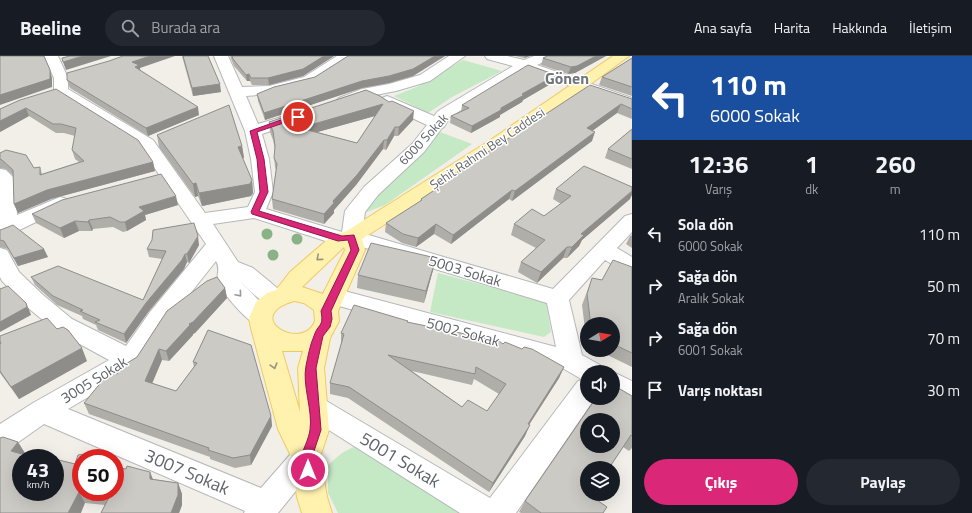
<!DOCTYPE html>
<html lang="tr">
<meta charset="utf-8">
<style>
body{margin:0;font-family:"Titillium Web",sans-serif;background:#242831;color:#f1f3f6;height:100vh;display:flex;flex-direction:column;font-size:15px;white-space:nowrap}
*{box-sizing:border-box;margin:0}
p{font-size:13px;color:#9ea1a6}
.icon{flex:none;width:22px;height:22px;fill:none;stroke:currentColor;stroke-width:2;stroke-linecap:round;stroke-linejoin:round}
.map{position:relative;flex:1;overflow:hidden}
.sheet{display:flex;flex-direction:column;background:#171b24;width:340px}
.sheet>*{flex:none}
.banner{background:#1a4fa0;color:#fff;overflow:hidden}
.needle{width:26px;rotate:79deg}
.controls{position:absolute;left:580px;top:261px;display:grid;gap:8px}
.controls a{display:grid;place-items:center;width:40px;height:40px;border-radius:50%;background:#171b24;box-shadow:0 4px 16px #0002;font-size:20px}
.speed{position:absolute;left:12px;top:393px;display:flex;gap:8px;font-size:20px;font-weight:700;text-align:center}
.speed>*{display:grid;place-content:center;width:52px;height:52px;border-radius:50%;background:#171b24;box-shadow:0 4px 16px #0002;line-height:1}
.speed small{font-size:10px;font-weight:400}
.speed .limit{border:6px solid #d22;background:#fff;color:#111}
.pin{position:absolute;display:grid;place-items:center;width:34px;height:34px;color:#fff;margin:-17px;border:2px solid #fff;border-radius:50%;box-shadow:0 1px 4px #0007}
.me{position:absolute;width:44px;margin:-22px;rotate:0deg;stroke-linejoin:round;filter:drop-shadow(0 0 3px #0008)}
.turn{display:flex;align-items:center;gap:14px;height:84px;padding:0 12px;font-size:18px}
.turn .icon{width:52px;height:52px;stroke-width:2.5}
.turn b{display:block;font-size:28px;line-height:34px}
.eta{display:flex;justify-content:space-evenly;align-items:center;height:68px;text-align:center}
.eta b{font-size:24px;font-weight:700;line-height:28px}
.primary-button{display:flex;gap:8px;margin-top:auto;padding:8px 12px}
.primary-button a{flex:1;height:46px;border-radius:24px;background:#db2777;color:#fff;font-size:16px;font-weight:700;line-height:46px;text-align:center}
.primary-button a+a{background:#242831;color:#f1f3f6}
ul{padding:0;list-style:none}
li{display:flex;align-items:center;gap:12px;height:52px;padding:0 12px}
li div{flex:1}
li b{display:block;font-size:15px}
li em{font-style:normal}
header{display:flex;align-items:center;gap:24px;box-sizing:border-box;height:56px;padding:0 20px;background:#171b24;border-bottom:1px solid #363941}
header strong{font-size:19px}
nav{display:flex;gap:22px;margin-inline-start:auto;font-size:14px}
.search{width:280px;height:36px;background:#242831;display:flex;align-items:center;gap:10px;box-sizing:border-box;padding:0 14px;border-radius:22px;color:#9ea1a6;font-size:15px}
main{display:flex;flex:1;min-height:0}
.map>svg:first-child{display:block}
.green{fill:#c5e8c5}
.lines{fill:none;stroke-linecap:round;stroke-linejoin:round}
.minor-casing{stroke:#b5b8bc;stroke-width:2}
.major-casing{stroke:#f2c960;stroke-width:2}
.minor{fill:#fff;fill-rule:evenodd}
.major{fill:#fff2af;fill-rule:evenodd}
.tree{fill:#89b387}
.wall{fill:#afaea9;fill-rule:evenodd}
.shaded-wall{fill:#8f8d8a}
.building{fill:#cccac5;stroke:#8f8d8a;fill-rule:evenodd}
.oneway{stroke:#979581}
.oneway2{stroke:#979a9d}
.route{fill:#db2777;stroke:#8e194d}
.labels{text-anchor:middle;stroke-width:3;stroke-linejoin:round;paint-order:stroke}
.far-street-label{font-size:13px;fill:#5f6368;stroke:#fff}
.street-label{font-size:15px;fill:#5f6368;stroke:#fff}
.far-district-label{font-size:16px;font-weight:bold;fill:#70757a;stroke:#fff}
.near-street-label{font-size:18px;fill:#5f6368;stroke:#fff}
</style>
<header>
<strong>Beeline</strong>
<div class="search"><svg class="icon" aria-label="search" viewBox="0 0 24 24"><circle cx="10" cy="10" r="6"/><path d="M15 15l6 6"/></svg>Burada ara</div>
<nav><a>Ana sayfa</a><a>Harita</a><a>Hakkında</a><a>İletişim</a></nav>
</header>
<main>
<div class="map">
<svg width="632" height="457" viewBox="0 0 632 457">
<rect width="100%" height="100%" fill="#f1efe8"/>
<g class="green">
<polygon points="463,4 502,15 452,41 428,57 394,40 419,30"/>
<polygon points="440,76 472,88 385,149 359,159"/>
<polygon points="438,217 546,246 551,276 544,281 430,256"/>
<polygon points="357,389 472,457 338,457 328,437 328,409 342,397"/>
</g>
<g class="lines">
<defs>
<g id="minor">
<path d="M44,0H58L68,22V33L153,84L205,157L248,151L255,136L251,103L245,75L214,0H228L242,31L269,30L304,21L337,0H353L351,3L314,27L269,38L246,40L258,68L298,56L304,58L306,61L304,64L262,78L269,103L273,136L266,153L342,176L345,155L348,151L364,131L412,88L427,69L382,48L379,45L382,42L387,40L392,42L434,60L438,55L513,10L487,3L485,0H507L524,4L534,0H552L550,3L537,9L632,42V52L526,14L450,61L444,71L442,72L424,96L378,139L365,156L362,177L553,233L625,160L632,158V176L617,192L632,201V217L624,215L605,204L569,244L582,299L600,309L604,316H587V342H595L516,457H460L305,359L301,351L305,343L314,340L323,343L490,442L578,325L583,324L564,313L325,246L322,240L325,234L333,232L556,291L547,247L349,187L341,190L254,162L213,168L238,206L253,212L282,236L285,242L282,248C264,253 252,236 240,225L268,254L272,260L268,266C263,268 259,269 253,266C245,263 220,234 218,226C216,217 221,214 216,205L166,268L139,311L68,353L261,432L296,392L306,388L316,392L320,401L316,410L278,457H244L245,455L44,368L10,392L0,395V368L33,347L109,304L56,275L27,251L2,225L0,221V192L7,194L19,216L43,239L72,263L126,290L150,256L206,188L141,92L56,38L54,35V22Z"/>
<polygon points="449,0 465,0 430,25 396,35 370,40 349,48 344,50 339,48 336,45 339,42 362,33 389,28 420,19"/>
<polygon points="0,113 6,114 15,123 17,159 60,141 67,143 69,147 67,151 7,180 0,181"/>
<polygon points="613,316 632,325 632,349 613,340"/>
</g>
<path id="major" d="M613,0H629L501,93L362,183L365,194L338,255L339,265L330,282L324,312L329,374L320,401L327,441L332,457H302L297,441L292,402L278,373L251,272L249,262L256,246L267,237L276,234L290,216L334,178L345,176L489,85ZM344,191L345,194L323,238L302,231ZM294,245L304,247L314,254L315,265C303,297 240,261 294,245ZM282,295H303L298,312L300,356Z"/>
</defs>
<use href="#minor" class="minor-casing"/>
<use href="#major" class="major-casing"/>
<use href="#minor" class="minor"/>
<use href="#major" class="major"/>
</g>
<g class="tree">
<circle cx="267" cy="178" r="5.5"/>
<circle cx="297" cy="183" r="5.5"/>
<circle cx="273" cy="199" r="5.5"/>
</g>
<g class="wall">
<polygon points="182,0 208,0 221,36 193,40"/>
<polygon points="230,0 334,0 303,20 269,29 252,29 250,25 247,25 234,10"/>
<polygon points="348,0 445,0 413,20 389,27 362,32 265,64 258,45 257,38 315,21"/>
<polygon points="515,0 530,0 524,2"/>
<polygon points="547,0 606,0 575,17 568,18 541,9 543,2"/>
<polygon points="632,2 632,40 599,29 602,21"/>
<polygon points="109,5 140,12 140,14 199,59 148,80 70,32 67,24"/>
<polygon points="554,26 523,44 522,46 500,59 500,61 471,77 450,67 451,60 461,56 462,49"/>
<path d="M366,34L413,64L398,80H394L386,94L383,93L356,129L334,154V157L324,168L273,153L272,143L276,114L275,111L274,102L275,93L273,84L270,76L269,66ZM375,60L357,87L317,76Z"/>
<polygon points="632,43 632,63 617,57 593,74 592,85 512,145 509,143 451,188 434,178 416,191 402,187 385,176 386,167 420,146 421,143 441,130 442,126"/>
<polygon points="20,44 153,106 155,115 51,143 18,157 14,148 13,119 6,113 0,112 0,97 34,112 40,111 42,118 79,106 75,103 72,94 75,80 64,77 56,77 29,60 0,76 0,53"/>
<polygon points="632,73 632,113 605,102 608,93"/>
<polygon points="157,79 242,90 244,102 242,102 252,124 253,137 251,140 202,150 198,140 195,141 159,91"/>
<polygon points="556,133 630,143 582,184 579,190 567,202 563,202 537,227 518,216 521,206 536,192 511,179 514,168 544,160 561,148 553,143"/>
<polygon points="178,149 145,159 146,164 127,175 123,176 113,171 93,173 92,175 79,175 64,182 36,167 32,158"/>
<polygon points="0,174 48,201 18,210 8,193 0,191"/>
<polygon points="632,179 632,192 626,188 630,180"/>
<polygon points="199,189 189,207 187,206 184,213 149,255 126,287 98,274 96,269 83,263 82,260 57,249 35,229 31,221 143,244 162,203 149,201 147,193"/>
<polygon points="632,211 632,311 597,294 613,294 613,268 587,268 587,289 583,288 585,273 582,249 588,233 592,222 602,224"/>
<polygon points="433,214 424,247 357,232 358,219"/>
<polygon points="225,232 227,242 195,277 193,278 193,279 169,305 162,304 152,327 176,335 194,311 193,306 208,274 271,360 272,370 251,409 235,412 210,403 210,401 89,358 84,347 137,301"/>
<path d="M407,266L503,288L564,311L559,322L529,369L525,380L489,436L348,342L330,338V327L341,288V277ZM412,315L472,329L474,323L499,338L487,355L462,351Z"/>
<polygon points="0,280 87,305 19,343 0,317 0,288 1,288 0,286"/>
<polygon points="632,340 632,392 629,395 623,391 591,440 603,457 521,457 519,456 525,445"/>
<polygon points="0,382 25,397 24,399 81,436 150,416 153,423 178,427 182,438 182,449 179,457 101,457 105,449 85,447"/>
</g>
<g class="shaded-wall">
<polygon points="83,0 111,0 66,14 63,6"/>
<polygon points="150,0 175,0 140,12 141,17 137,20 132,6"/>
<polygon points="324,0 334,0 303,20 269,29 268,22"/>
<polygon points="435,0 445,0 413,20 389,27 362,32 265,64 264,57"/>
<polygon points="525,0 530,0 524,2"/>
<polygon points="596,0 606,0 575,17 568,18 571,11"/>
<polygon points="50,14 52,22 52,31 0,49 0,39"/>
<polygon points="249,18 250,25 247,25 246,19"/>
<polygon points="556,19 554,26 523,44 522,46 500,59 500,61 471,77 472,70 522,38"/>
<polygon points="220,28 221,36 193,40 192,32"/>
<polygon points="383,48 382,58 300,81 300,72"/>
<polygon points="621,48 617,57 584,81 587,72"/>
<polygon points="198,51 199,59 148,80 146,72"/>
<polygon points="26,52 29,60 0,76 0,65"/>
<polygon points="414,55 413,64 398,80 399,71"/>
<polygon points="395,71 394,80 386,94 387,84"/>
<polygon points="595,76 592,85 512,145 515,135"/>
<polygon points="384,84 383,93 356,129 334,154 334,157 324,168 324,158 333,145"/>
<polygon points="242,90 244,102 239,103 238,91"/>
<polygon points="153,106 155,115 51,143 18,157 14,148 47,134"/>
<polygon points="252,124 253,137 251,140 202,150 199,137"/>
<polygon points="196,127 198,140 195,141 193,128"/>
<polygon points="512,134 509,143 451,188 453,179"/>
<polygon points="632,135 632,139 630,143 582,184 579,190 567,202 572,191 581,178"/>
<polygon points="176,140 178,149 145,159 146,164 127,175 125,166 139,151"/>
<polygon points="89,164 93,173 92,175 88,166"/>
<polygon points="75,165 79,175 64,182 60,172"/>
<polygon points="436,168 434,178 416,191 418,182"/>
<polygon points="198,180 199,189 189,207 187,198"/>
<polygon points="567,191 563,202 537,227 541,216"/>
<polygon points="44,193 48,201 18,210 14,202"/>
<polygon points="185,198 187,206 184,213 149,255 126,287 124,278 146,247"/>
<polygon points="436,202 433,214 424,247 426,235"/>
<polygon points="225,232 227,242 195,277 193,278 193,279 169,305 166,295 189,268"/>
<polygon points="26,247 30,256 31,259 0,276 0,266"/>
<polygon points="82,292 87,305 19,343 11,331"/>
<polygon points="159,293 162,304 149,335 145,325"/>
<polygon points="564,311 559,322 523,378 528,368"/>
<polygon points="271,360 272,370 251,409 250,399"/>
<polygon points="530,369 525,380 489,436 493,427"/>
<polygon points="18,386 25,397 22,402 11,395"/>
<polygon points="150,416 154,427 150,423"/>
<polygon points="178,427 182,438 182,449 179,457 171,457"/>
<polygon points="79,436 85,447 81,457 68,457"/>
</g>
<g class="building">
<polygon points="0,0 44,0 50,14 50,23 0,39"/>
<polygon points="70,0 83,0 63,6 62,2"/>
<polygon points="123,0 150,0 132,6 139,9 135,11 198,51 146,72 67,24 67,17 109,5"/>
<polygon points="183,0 208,0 220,28 192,32"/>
<polygon points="232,0 324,0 303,13 268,22 251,22 249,18 246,19 233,3"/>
<polygon points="348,0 435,0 413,13 389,20 362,25 264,57 257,38 274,31 315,21"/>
<polygon points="547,0 596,0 577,10 571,11 543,2"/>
<polygon points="632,2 632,31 602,21"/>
<polygon points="528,9 556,19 522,38 524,39 501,52 501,54 472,70 451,60 469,52 462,49"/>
<polygon points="590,29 632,43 632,53 621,48 587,72 595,76 515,135 512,134 453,179 436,168 418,182 403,178 386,167 422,144 421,143 445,127 442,126"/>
<polygon points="56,33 138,84 153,106 47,134 14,148 13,114 2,104 0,103 0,97 6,94 26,99 34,112 40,111 40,119 84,105 72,94 76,72 61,68 53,68 26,52 0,65 0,53 20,44"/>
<path d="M366,34L380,40L389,46L392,45L414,55L399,71H395L387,84H384L357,119L333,145L334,147L324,158L272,143L277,108L274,102L275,90L273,75L269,66ZM383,48L357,87L300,72Z"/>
<polygon points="229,49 242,90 238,91 252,124 250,128 199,137 196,127 193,128 157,79"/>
<polygon points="632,73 632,103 608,93"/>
<polygon points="584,110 632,131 632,135 581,178 584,179 572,191 567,191 541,216 521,206 545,184 514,168 532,153 544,160 571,140 556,133"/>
<polygon points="161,118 176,140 139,151 144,155 125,166 120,166 110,161 89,164 88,166 75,165 60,172 32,158 62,144"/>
<polygon points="194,167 198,180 187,198 185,198 182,204 146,247 124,278 95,266 100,264 80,255 83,254 53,240 31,221 58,210 143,244 166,195 147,193 152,184 153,174"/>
<polygon points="13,169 44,193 14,202 4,185 0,184 0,174 3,173"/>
<polygon points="371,187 436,202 426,235 358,219"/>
<polygon points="613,204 632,211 632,297 613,288 613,268 589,268 590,262 587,238 592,222 602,224"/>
<polygon points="217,221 225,232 193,266 189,268 190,269 166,295 159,293 145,325 176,335 197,307 193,306 208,274 251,289 271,360 250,399 233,402 208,394 209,392 84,347 107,319 112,316 117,318 124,309 137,301 167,255 207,225"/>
<polygon points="8,230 26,247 27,251 0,266 0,233"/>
<path d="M354,249L408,265L407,266L499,285L503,288L505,286L522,293L524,291L532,293L564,311L528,368L530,369L493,427L349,331L330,327L344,278L341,277ZM388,299L475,318L476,311L506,328L487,355L468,344L462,351Z"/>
<polygon points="47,262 57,273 63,271 68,274 82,292 11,331 0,315 0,288 1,287 0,285 0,280"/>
<path d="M613,329L632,340V380L631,379L609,412H587V438H592L591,440L607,451L603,457H541L525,445L596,342H613ZM587,364H613V390H587Z"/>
<polygon points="3,381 18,386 11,395 36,402 21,402 21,436 55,436 55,403 75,408 78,399 85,398 95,402 81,402 81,436 115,436 115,411 126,413 127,410 150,416 150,423 178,427 178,439 171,457 101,457 110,439 79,436 68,457 0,457 0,382"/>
</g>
<defs><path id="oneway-chevron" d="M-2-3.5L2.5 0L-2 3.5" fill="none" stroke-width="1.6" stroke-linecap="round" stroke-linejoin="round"/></defs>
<g class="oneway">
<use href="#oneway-chevron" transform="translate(319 202) rotate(139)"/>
<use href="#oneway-chevron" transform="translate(274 310) rotate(74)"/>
</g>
<use class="oneway2" href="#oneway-chevron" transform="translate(239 238) rotate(49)"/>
<path class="route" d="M295,59L301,61L257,76L264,103L268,136L259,155L342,180L354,179L359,194L331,255L332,263L330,271L323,280L316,312L321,374L312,401L314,414L312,418L308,420L304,418C296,399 307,392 310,374C313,354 302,329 306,310C308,300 310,289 314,280C318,267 324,272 321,255L351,194L348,184L338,185L252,158L251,156L260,136L257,103L250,75Z"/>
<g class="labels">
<g class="far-street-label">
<text transform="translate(423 83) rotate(-47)" y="5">6000 Sokak</text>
<text transform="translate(487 92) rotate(-34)" y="5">Şehit Rahmi Bey Caddesi</text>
</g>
<g class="street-label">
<text transform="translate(465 215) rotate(17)" y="5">5003 Sokak</text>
<text transform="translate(463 276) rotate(15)" y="5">5002 Sokak</text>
<text transform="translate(94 324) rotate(-32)" y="5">3005 Sokak</text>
</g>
<g class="far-district-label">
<text x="567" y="28">Gönen</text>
</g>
<g class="near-street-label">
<text transform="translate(400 404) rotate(31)" y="6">5001 Sokak</text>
<text transform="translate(187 416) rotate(23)" y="6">3007 Sokak</text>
</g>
</g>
</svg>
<div class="controls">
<a><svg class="needle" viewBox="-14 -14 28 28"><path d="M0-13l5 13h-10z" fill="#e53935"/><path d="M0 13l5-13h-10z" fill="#9ea1a6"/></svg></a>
<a><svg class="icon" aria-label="sound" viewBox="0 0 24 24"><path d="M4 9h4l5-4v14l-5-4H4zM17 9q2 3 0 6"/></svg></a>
<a><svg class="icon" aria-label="search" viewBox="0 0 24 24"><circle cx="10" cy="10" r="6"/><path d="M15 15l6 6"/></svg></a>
<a><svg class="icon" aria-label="layers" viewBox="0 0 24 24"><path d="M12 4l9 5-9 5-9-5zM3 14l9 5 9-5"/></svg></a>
</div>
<div class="speed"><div>43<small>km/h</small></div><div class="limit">50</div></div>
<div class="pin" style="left:298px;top:61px;background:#d93025"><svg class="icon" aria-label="arrive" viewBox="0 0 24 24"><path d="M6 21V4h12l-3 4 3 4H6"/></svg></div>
<svg class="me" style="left:308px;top:414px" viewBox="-20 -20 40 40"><circle r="17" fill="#db2777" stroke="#fff" stroke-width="3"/><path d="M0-11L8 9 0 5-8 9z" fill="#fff"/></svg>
</div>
<section class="sheet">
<div class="banner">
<div class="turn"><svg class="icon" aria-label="left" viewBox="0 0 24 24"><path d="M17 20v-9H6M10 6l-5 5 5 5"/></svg><div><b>110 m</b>6000 Sokak</div></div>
</div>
<div class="eta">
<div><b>12:36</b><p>Varış</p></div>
<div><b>1</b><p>dk</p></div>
<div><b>260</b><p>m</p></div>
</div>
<ul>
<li><svg class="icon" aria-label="left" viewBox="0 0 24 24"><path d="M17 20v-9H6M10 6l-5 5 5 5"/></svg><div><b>Sola dön</b><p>6000 Sokak</p></div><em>110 m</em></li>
<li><svg class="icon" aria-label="right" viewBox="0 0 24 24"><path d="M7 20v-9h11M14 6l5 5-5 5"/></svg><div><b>Sağa dön</b><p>Aralık Sokak</p></div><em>50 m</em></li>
<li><svg class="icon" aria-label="right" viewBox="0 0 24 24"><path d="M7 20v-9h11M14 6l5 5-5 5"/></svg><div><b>Sağa dön</b><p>6001 Sokak</p></div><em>70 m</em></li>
<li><svg class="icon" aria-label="arrive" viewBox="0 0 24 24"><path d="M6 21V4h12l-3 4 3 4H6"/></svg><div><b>Varış noktası</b></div><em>30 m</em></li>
</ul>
<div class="primary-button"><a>Çıkış</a><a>Paylaş</a></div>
</section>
</main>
